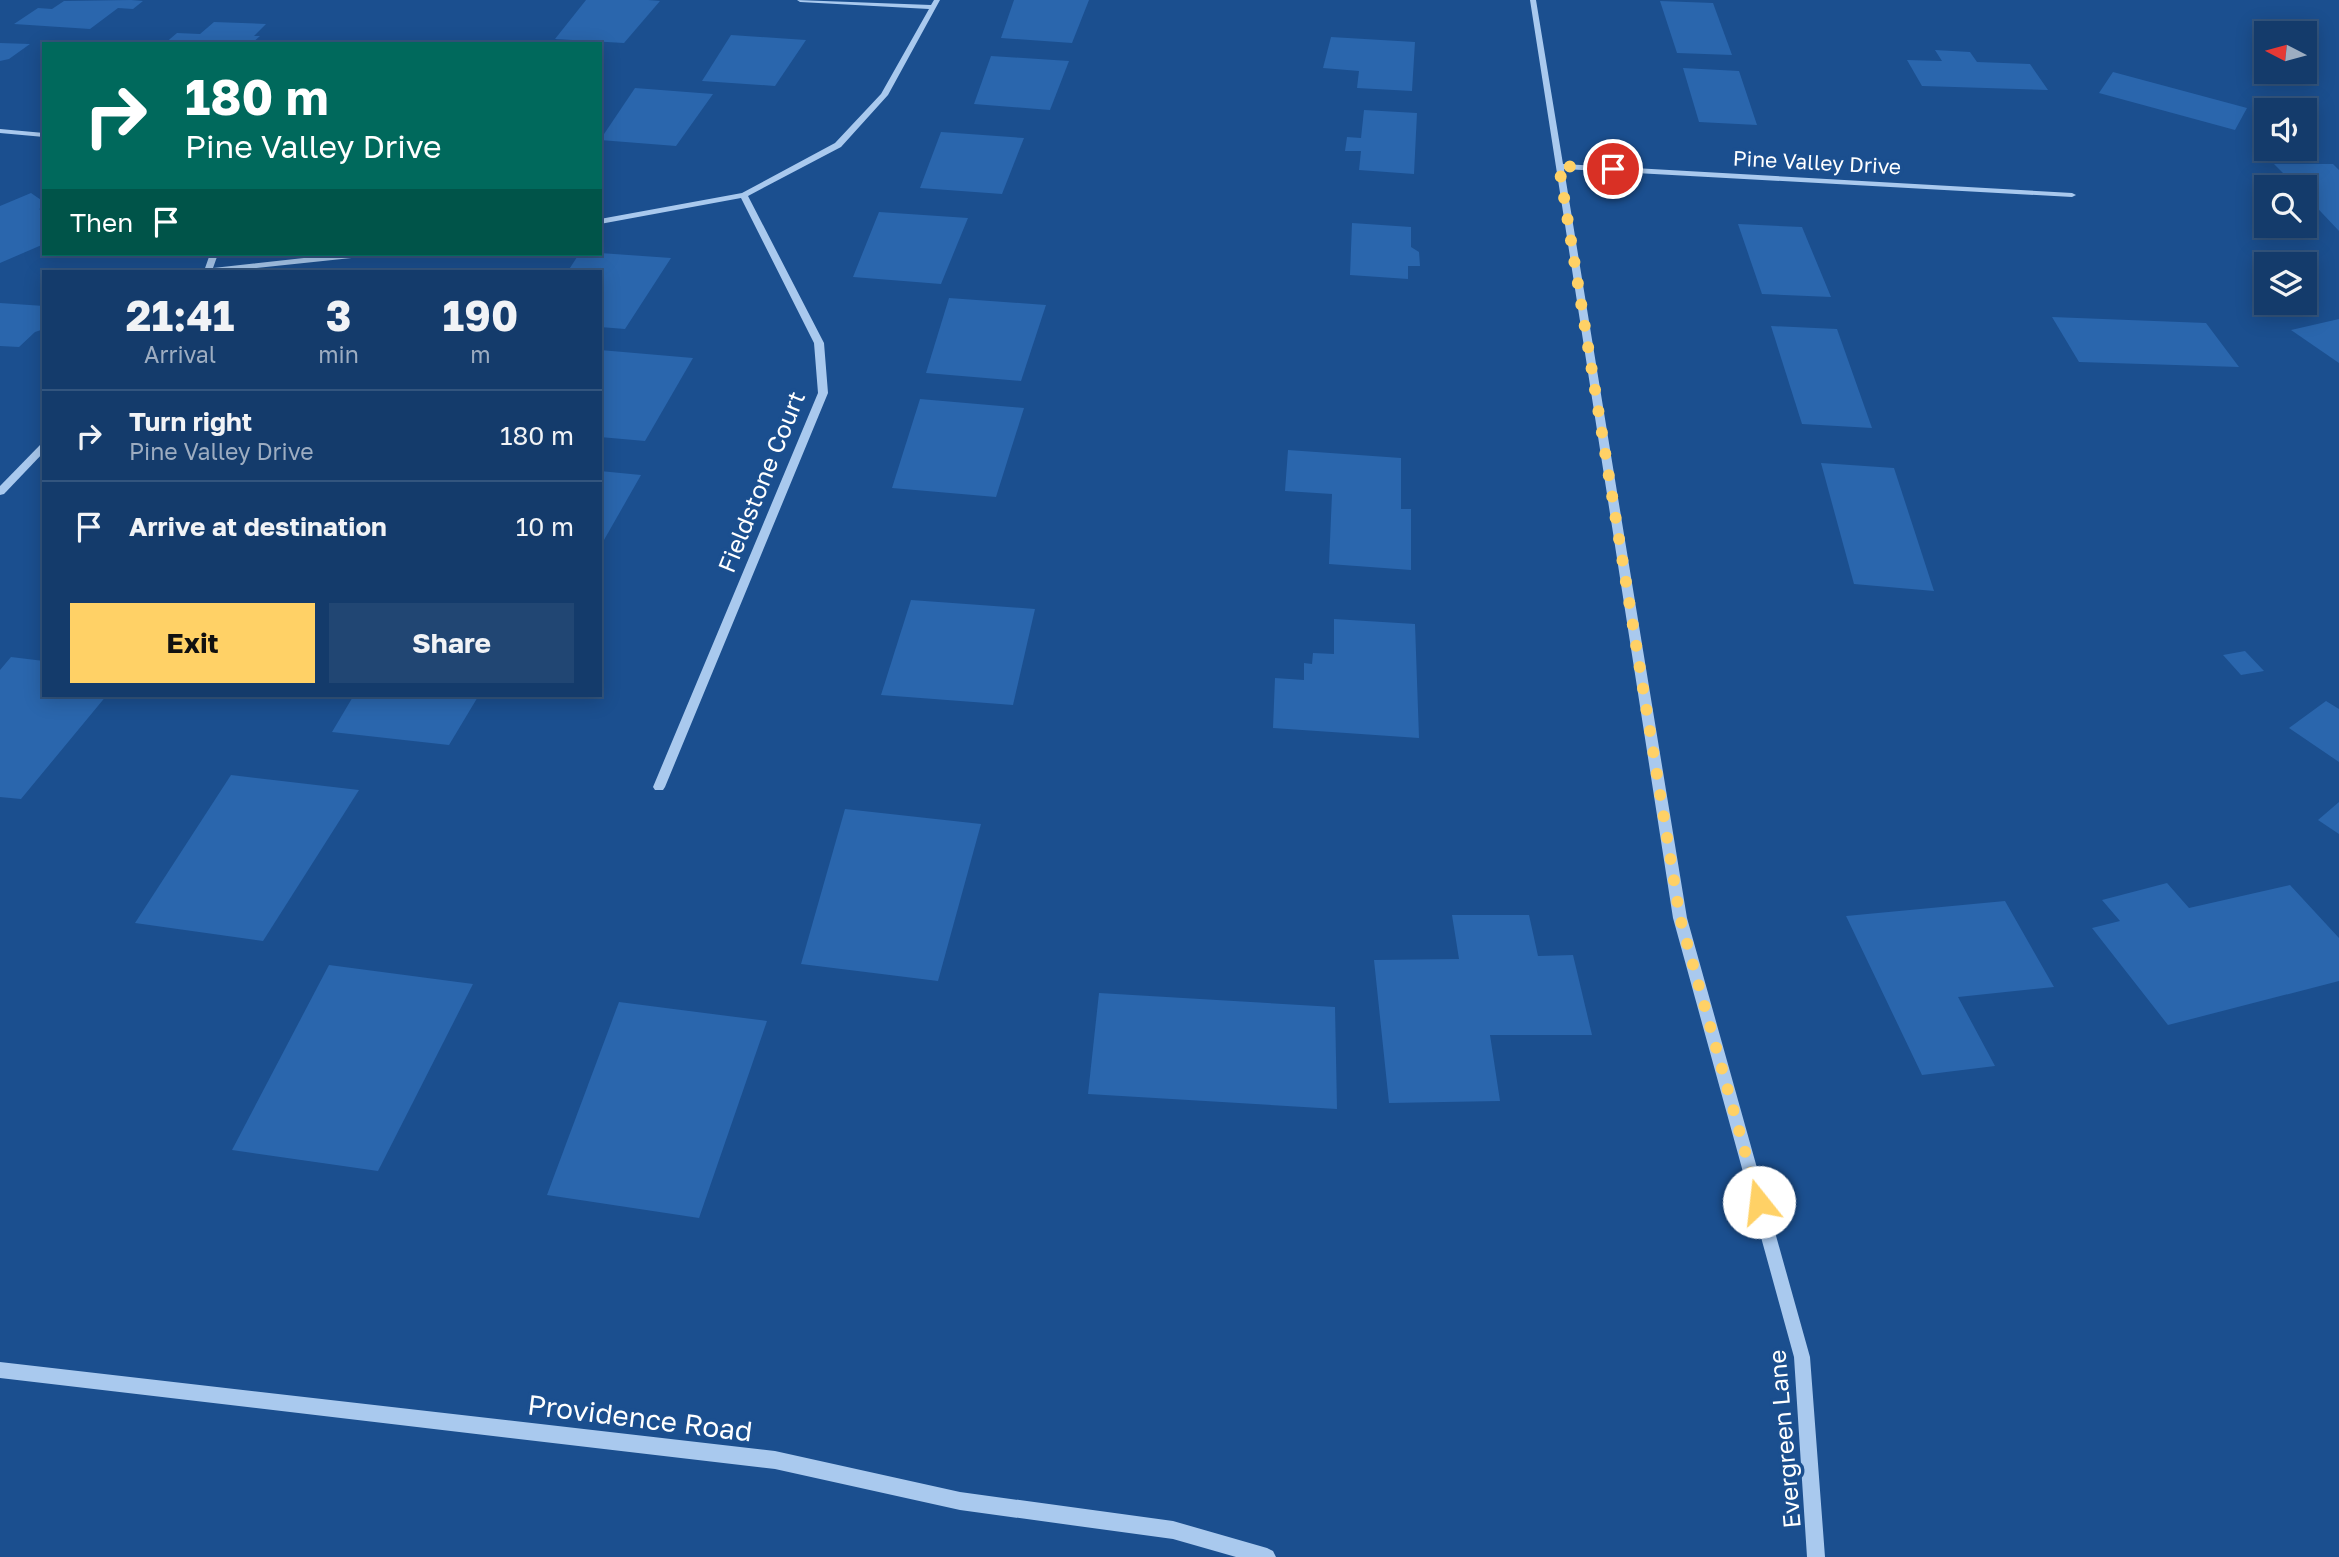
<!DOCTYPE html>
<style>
body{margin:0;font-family:"Golos Text",sans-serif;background:#214673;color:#f1f3f6;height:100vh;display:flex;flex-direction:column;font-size:26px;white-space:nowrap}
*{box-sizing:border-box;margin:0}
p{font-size:23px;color:#9dadc1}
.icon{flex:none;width:38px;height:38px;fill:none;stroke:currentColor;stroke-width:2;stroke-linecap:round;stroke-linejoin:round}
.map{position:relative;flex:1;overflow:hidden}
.sheet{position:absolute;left:42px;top:270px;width:560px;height:427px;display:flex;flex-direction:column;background:#143b6b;border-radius:0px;box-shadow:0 4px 18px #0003,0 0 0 2px #33557e}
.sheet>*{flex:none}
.top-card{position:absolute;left:42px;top:42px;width:560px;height:214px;border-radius:0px;box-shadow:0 4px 18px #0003,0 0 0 2px #33557e;background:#00695c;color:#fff;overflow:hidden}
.needle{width:46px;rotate:276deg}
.fabs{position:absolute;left:2254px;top:21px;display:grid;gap:14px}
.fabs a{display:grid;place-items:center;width:63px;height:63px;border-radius:0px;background:#143b6b;box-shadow:0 4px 18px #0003,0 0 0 2px #33557e;font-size:35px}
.pin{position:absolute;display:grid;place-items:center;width:60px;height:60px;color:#fff;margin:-30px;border:4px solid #fff;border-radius:50%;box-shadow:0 2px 7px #0007}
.me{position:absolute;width:77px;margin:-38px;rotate:344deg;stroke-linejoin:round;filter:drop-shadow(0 0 5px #0008)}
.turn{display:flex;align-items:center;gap:24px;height:147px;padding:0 28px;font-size:32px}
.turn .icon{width:91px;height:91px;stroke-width:2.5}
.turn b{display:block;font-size:49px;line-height:60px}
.then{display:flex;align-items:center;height:66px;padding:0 28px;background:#0003;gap:14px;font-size:26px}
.eta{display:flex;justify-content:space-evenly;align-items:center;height:119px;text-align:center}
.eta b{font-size:42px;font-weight:700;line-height:49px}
.button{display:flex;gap:14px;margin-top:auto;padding:14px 28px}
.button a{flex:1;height:80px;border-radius:0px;background:#ffd166;color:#111;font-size:28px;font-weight:700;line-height:80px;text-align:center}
.button a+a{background:#214673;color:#f1f3f6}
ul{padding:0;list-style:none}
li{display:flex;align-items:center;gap:21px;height:91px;padding:0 28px;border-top:2px solid #33557e}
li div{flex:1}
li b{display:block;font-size:26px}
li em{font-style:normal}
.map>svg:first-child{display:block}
.building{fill:#2a66ad}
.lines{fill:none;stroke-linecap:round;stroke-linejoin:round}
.minor{fill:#a9c9ee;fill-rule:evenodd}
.route{stroke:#ffd166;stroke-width:12;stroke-dasharray:0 21.6}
.labels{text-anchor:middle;stroke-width:7;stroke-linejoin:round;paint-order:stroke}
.far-street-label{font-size:21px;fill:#fff;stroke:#1b4f8f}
.street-label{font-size:24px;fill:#fff;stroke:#1b4f8f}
.near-street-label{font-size:28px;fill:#fff;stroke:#1b4f8f}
</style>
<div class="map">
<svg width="2339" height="1557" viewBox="0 0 2339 1557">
<rect width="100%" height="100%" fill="#1b4f8f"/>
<g class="building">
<polygon points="586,0 648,0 660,1 624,43 555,39"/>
<polygon points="1014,0 1089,0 1072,43 1001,38"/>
<polygon points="64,1 131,0 143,1 133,9 118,8 90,29 14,24 38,8 52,9"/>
<polygon points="1660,1 1713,3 1732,55 1677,53"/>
<polygon points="214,22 266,24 254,36 260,36 251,44 164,44 177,33 200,34"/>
<polygon points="731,35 806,40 775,86 702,81"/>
<polygon points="1331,37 1415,42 1412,91 1357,88 1359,71 1323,68"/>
<polygon points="0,43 30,44 9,59 0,61"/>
<polygon points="1935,50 1970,52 1977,62 2030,64 2048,90 1922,86 1907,60 1942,61"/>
<polygon points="991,56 1069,61 1050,110 974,104"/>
<polygon points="1683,68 1739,71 1757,125 1699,122"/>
<polygon points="2113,72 2247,108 2235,130 2099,93"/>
<polygon points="635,88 713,94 676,146 600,140"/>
<polygon points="1364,110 1417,113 1414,174 1359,170 1361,151 1345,151 1347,137 1361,138"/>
<polygon points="941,132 1024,138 1002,194 920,188"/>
<polygon points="2274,164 2333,164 2339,170 2339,231 2305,195 2305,187 2297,187"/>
<polygon points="31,193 44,202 44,207 39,209 44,212 44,244 0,263 0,206"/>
<polygon points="879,212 968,218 941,284 853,277"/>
<polygon points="1352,223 1411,227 1411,247 1419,252 1420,266 1408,266 1408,279 1350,275"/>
<polygon points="1738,224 1802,227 1831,297 1762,294"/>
<polygon points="600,253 671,258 625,329 600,327 600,271 568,271 579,254"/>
<polygon points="949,298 1046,305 1021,381 926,373"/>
<polygon points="0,303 44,306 44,318 40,321 44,321 44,329 35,332 19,347 0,346"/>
<polygon points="2052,317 2206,323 2239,367 2079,362"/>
<polygon points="2339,319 2339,363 2291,330"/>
<polygon points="1771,326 1837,329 1872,428 1802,424"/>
<polygon points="600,350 693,358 645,441 600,437"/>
<polygon points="920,399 1024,408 996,497 892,488"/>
<polygon points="1288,450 1401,458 1401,509 1411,509 1411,570 1329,564 1332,494 1285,491"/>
<polygon points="1821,463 1894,468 1934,591 1854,584"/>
<polygon points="600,471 641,475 600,547"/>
<polygon points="911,600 1035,609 1013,705 881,695"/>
<polygon points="1334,619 1415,624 1419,738 1273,728 1275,678 1304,680 1304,663 1312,664 1313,653 1334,654"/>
<polygon points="2245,651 2264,671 2241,675 2223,655"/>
<polygon points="11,657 44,661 44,695 107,695 21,799 0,797 0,670"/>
<polygon points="354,695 479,695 449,745 332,732"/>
<polygon points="2326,701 2339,709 2339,762 2289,728"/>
<polygon points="231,775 359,790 263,941 135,923"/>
<polygon points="2339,802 2339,834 2318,820"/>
<polygon points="845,809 981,824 938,981 801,964"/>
<polygon points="2167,883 2189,908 2290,885 2339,938 2339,981 2168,1025 2092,928 2120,921 2102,900"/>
<polygon points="2005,901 2054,987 1958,997 1995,1066 1922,1075 1846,916"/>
<polygon points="1452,915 1529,915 1538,956 1573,955 1592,1035 1490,1035 1500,1101 1389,1103 1374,960 1459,959"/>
<polygon points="329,965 473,984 378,1171 232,1150"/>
<polygon points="1099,993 1335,1007 1337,1109 1088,1094"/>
<polygon points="619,1002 767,1021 699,1218 547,1195"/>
</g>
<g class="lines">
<g class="minor">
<polygon points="797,0 931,5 934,0 940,0 888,95 841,147 748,196 824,343 828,393 665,787 663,790 655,790 653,787 818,393 814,343 741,198 600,224 600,219 742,193 835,143 881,94 929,9 800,2"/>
<polygon points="1530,0 1536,0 1563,164 2072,193 2076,195 2072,197 1564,169 1687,918 1810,1357 1825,1557 1807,1557 1794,1357 1673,918"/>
<polygon points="0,129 44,133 44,137 0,133"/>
<polygon points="210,254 218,254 213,268 340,254 365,254 361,257 229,271 204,271"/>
<polygon points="44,443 44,452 4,494 0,495 0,486 41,444"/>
<polygon points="0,1362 775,1451 960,1492 1173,1521 1267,1548 1273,1551 1276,1557 1236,1557 1173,1539 960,1510 775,1469 0,1378"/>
</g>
</g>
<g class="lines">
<polyline class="route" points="1613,169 1559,166 1680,918 1759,1202"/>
</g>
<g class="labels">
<g class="far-street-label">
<text transform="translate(1817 163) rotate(3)" y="7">Pine Valley Drive</text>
</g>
<g class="street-label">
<text transform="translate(762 482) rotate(-68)" y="8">Fieldstone Court</text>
<text transform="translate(1785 1439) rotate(-95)" y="8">Evergreen Lane</text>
</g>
<g class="near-street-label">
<text transform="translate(640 1418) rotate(7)" y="10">Providence Road</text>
</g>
</g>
</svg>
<div class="fabs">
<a><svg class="needle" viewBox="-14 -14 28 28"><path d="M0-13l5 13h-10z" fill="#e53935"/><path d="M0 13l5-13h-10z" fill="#9dadc1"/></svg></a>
<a><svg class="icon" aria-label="sound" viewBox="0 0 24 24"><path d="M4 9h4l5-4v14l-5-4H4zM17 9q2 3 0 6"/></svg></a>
<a><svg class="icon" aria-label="search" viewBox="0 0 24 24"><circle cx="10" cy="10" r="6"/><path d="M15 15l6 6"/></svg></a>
<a><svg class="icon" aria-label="layers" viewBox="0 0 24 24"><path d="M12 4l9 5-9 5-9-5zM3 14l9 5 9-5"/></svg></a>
</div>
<div class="pin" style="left:1613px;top:169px;background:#d93025"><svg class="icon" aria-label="arrive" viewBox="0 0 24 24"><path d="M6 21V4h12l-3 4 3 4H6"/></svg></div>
<svg class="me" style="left:1759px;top:1202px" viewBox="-20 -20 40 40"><circle r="19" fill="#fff"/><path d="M0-13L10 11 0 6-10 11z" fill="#ffd166"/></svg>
<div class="top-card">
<div class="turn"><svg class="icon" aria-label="right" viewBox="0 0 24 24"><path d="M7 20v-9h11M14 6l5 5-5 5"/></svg><div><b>180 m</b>Pine Valley Drive</div></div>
<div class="then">Then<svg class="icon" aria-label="arrive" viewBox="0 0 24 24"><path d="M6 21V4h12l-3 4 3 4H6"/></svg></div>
</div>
<section class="sheet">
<div class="eta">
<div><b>21:41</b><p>Arrival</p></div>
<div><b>3</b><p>min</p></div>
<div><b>190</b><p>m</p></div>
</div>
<ul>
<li><svg class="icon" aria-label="right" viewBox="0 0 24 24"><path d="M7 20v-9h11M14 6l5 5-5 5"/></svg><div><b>Turn right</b><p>Pine Valley Drive</p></div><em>180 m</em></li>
<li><svg class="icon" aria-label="arrive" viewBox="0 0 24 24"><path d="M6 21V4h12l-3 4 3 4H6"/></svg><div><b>Arrive at destination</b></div><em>10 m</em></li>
</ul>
<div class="button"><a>Exit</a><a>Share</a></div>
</section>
</div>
